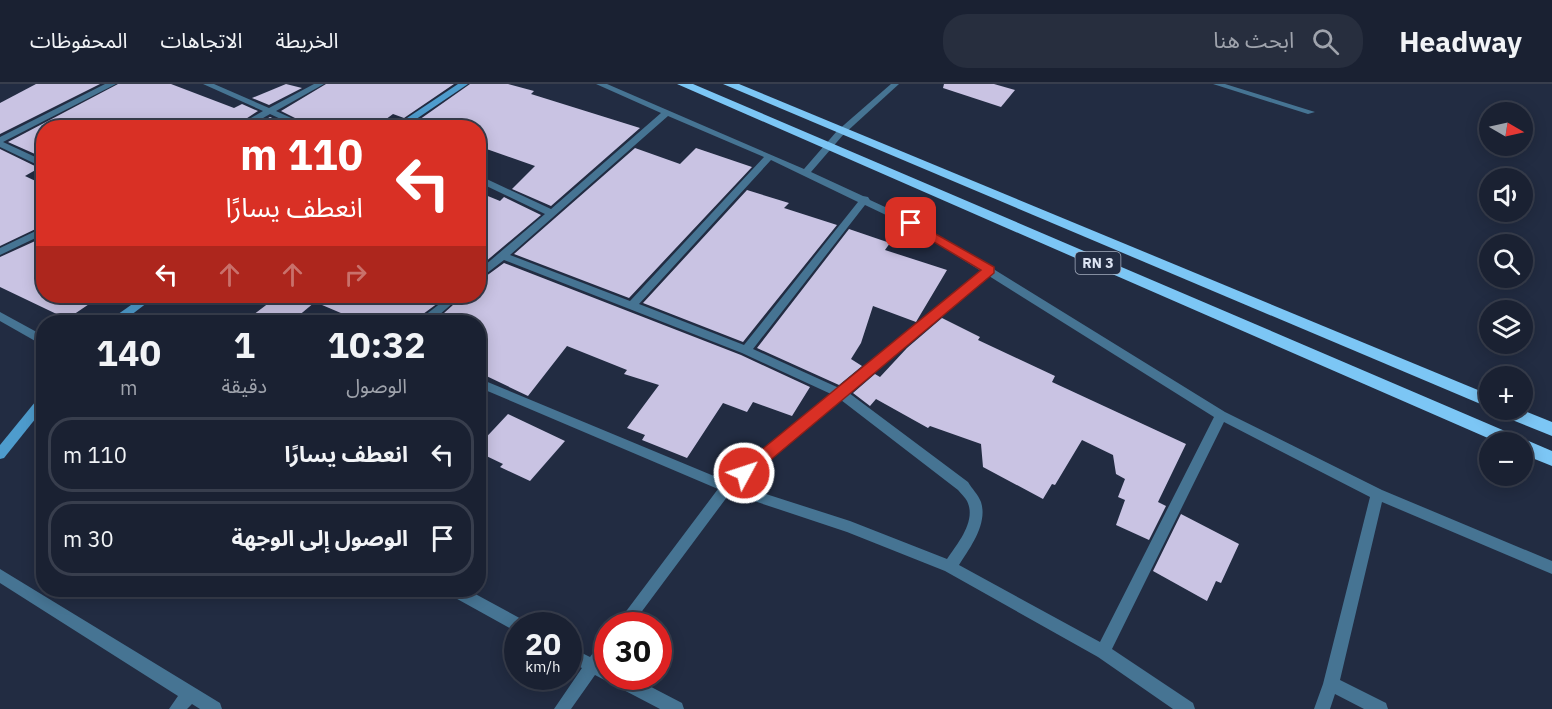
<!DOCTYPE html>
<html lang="ar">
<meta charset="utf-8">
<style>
body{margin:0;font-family:"IBM Plex Sans","Noto Sans Arabic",sans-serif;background:#272e3e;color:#f1f3f6;direction:rtl;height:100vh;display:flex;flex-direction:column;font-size:22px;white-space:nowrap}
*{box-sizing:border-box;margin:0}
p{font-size:20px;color:#9fa3ac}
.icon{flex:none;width:33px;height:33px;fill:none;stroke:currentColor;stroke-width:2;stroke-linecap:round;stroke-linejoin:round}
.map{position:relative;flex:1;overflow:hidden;direction:ltr}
.side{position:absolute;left:36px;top:231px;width:450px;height:282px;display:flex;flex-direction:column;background:#1a2132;border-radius:24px;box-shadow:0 3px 15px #0003,0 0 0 2px #383e4d;direction:rtl}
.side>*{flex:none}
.banner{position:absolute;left:36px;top:36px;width:450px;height:183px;border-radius:24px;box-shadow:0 3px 15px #0003,0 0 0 2px #383e4d;direction:rtl;background:#d93025;color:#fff;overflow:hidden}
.needle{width:39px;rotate:99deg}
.tools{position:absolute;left:1479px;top:18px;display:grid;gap:12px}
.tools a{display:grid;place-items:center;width:54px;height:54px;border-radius:50%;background:#1a2132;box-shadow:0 3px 15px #0003,0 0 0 2px #383e4d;font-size:30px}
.speed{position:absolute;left:504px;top:528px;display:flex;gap:12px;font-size:30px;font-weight:700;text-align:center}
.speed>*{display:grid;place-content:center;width:78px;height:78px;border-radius:50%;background:#1a2132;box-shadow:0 3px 15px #0003,0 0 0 2px #383e4d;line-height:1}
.speed small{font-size:15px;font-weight:400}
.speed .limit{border:9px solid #d22;background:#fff;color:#111}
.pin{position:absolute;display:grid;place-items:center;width:51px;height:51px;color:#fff;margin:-26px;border-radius:12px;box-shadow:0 3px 9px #0006}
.me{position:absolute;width:66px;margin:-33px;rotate:50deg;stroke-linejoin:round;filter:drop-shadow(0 0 4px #0008)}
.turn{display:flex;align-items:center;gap:21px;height:126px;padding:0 24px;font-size:27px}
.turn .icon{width:78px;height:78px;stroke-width:2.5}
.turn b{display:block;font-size:42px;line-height:51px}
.lanes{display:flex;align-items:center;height:57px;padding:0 24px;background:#0003;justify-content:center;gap:30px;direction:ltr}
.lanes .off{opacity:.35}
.eta{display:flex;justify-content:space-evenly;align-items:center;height:102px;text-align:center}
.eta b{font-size:36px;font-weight:700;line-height:42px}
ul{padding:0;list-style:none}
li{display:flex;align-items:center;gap:18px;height:75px;margin:0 12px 9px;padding:0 12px;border:3px solid #383e4d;border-radius:24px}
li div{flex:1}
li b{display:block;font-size:22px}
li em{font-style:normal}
header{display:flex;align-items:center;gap:36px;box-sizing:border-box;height:84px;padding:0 30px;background:#1a2132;border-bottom:2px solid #383e4d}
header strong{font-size:28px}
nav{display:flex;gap:33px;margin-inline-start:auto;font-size:21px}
.search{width:420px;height:54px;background:#272e3e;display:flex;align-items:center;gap:15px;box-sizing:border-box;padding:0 21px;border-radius:24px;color:#9fa3ac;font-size:22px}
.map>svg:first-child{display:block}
.building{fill:#c9c3e3}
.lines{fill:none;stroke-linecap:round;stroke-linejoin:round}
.service{fill:#467493;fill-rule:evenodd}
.minor{fill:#467493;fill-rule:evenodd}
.secondary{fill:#4e9ccd;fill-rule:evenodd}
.trunk{fill:#7cc6f5;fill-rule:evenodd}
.route{fill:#d93025;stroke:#8d1f18;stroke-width:1.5}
.labels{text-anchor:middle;stroke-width:6;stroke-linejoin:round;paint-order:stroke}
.shield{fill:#222c42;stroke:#a5adbe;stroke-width:1.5}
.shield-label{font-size:14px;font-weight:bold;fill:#dde4f3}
</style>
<header>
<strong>Headway</strong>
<div class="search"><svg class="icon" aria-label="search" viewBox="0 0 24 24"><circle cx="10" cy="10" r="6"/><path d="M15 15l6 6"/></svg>ابحث هنا</div>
<nav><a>الخريطة</a><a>الاتجاهات</a><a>المحفوظات</a></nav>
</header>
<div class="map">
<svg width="1552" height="625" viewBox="0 0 1552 625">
<rect width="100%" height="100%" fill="#222c42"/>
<g class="building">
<polygon points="36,0 100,0 0,50 0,19"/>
<polygon points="118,0 171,0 234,24 242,20 258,27 232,44 44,44 44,74 8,58"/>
<polygon points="286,0 302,4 269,21 252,14"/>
<polygon points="326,0 454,0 404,34 393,30 374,44 315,44 281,27"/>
<polygon points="470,0 508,0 534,7 531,10 640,44 551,122 512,105 535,82 478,62 478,44 435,44 416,38"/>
<polygon points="944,0 994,0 1015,6 1001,23 943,4"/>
<polygon points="270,33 294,44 251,44"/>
<polygon points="635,64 680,80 696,64 752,83 629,214 514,170"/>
<polygon points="0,65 39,84 25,92 44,101 44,141 0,162"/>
<polygon points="747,106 789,119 784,124 837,141 743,258 643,219"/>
<polygon points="478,108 500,117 504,113 541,131 478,184"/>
<polygon points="849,145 890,159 885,166 947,186 916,238 873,222 861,259 851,275 862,282 839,301 757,264"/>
<polygon points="44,153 44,212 101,212 67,235 0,203 0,173"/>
<polygon points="504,179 741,271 810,303 792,332 753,318 747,328 723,319 687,374 642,356 645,351 627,344 659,301 624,290 627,286 567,262 528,312 478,288 478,238 434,238 463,212 478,212 478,198"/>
<polygon points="278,212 420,212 438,219 419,233 417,238 362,238 315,218 291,238 244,238"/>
<polygon points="942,234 980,253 978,256 1055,292 1052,298 1186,360 1158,418 1166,422 1149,456 1116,441 1125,416 1118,413 1125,395 1116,390 1113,371 1082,356 1055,401 1052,400 1043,415 983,383 981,360 930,342 928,344 876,315 870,322 853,309 875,290 880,293 907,264"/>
<polygon points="508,330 565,357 530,397 500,383 503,380 478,368 478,362"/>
<polygon points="1181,430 1239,460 1221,499 1216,497 1207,517 1153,487"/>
</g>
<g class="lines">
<g class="service">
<polygon points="891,0 899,0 843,51 837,51 837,47"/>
<polygon points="1213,0 1225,0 1315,28 1308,30"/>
</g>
<g class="minor">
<polygon points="105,0 116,0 3,58 44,77 44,84 0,63 0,53"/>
<polygon points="203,0 214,0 269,24 314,0 324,0 276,27 313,44 300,44 270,30 246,44 234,44 263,27"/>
<path d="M596,0H607L804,85L837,47H843V51L811,88L863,112L868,113L870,116L915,137L989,183L994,184L995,186L1225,328L1382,406L1552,477V490L1382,418L1340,596L1386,619L1388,625H1364L1335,610L1330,625H1314L1323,600L1370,413L1224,338L1112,565L1193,619L1195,625H1173L1098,573L945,487L847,448L730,409L631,542H615L718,405L478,303V294L726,397L831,310L742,269L504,176L478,196V187L545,130L478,98V91L551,125L661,29ZM668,32L764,73L630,217L510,171ZM771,76L858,118L744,261L639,220ZM865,121L907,141L981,187L839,304L753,265ZM989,192L1214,333L1100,558L959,481C970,464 988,440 981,418C978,410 972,405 968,398L849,309ZM841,316L958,406C961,410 965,413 967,417C977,437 957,460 947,475L850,437L738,401Z"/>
<polygon points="44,143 44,150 0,171 0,164"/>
<polygon points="450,212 461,212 431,238 419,238 420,235"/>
<polygon points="0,228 44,252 44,262 0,237"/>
<polygon points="0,485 220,619 222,625 200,625 192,620 187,625 169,625 178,612 0,499"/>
<polygon points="448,506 468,506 525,537 527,542 518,542 518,548 515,547 450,511"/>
<polygon points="608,554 608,574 604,580 608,582 608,592 630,592 682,619 684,625 660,625 595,591 571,625 554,625 582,584 568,577 568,562 590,573 603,556"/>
</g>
<g class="secondary">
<polygon points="458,0 468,0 403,44 392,44"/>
<polygon points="144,212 156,212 122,238 110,238 111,235"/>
<polygon points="44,311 44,324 4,374 0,375 0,361 40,312"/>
</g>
<g class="trunk">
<polygon points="677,0 693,0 1552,367 1552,382 1522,370 1522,358 1497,358"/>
<polygon points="723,0 739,0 1490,311 1490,324"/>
<polygon points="1498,326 1522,326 1552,338 1552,352 1500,331"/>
</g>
</g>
<polygon class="route" points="911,136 994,183 994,189 749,394 738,394 736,389 738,385 981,186 907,142 905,139"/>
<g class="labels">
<rect class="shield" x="1075.5" y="168" width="45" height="22" rx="4.5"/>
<g class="shield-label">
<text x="1098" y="184">RN 3</text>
</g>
</g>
</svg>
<div class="tools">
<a><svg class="needle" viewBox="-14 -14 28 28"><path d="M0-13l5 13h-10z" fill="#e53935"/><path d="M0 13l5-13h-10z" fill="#9fa3ac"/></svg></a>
<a><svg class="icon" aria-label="sound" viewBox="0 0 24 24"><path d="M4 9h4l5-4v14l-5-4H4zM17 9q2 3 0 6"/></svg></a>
<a><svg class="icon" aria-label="search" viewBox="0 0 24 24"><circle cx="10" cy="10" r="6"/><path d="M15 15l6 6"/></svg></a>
<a><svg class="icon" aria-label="layers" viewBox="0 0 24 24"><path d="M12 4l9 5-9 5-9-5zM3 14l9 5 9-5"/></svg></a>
<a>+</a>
<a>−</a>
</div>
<div class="speed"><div>20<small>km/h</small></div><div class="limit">30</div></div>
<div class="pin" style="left:911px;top:139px;background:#d93025"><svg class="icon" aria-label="arrive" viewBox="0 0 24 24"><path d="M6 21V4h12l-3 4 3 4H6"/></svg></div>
<svg class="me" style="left:744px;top:389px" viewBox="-20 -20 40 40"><circle r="17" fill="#d93025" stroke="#fff" stroke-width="3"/><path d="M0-11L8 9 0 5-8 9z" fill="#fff"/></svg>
<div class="banner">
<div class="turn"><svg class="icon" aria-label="left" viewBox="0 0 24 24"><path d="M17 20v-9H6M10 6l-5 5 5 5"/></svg><div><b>110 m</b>انعطف يسارًا</div></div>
<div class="lanes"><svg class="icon" aria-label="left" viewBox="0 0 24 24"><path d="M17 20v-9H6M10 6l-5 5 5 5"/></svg><svg class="icon off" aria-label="ahead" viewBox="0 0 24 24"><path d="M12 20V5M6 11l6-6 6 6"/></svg><svg class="icon off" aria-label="ahead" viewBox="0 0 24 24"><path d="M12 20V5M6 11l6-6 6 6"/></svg><svg class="icon off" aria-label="right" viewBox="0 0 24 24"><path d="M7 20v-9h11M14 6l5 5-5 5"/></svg></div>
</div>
<section class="side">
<div class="eta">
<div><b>10:32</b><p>الوصول</p></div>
<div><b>1</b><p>دقيقة</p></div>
<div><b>140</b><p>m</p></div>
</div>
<ul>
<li><svg class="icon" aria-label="left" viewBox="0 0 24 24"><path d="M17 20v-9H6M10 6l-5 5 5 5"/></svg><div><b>انعطف يسارًا</b></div><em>110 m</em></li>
<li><svg class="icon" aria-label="arrive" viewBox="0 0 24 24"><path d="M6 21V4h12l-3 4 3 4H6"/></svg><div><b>الوصول إلى الوجهة</b></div><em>30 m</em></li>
</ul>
</section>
</div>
